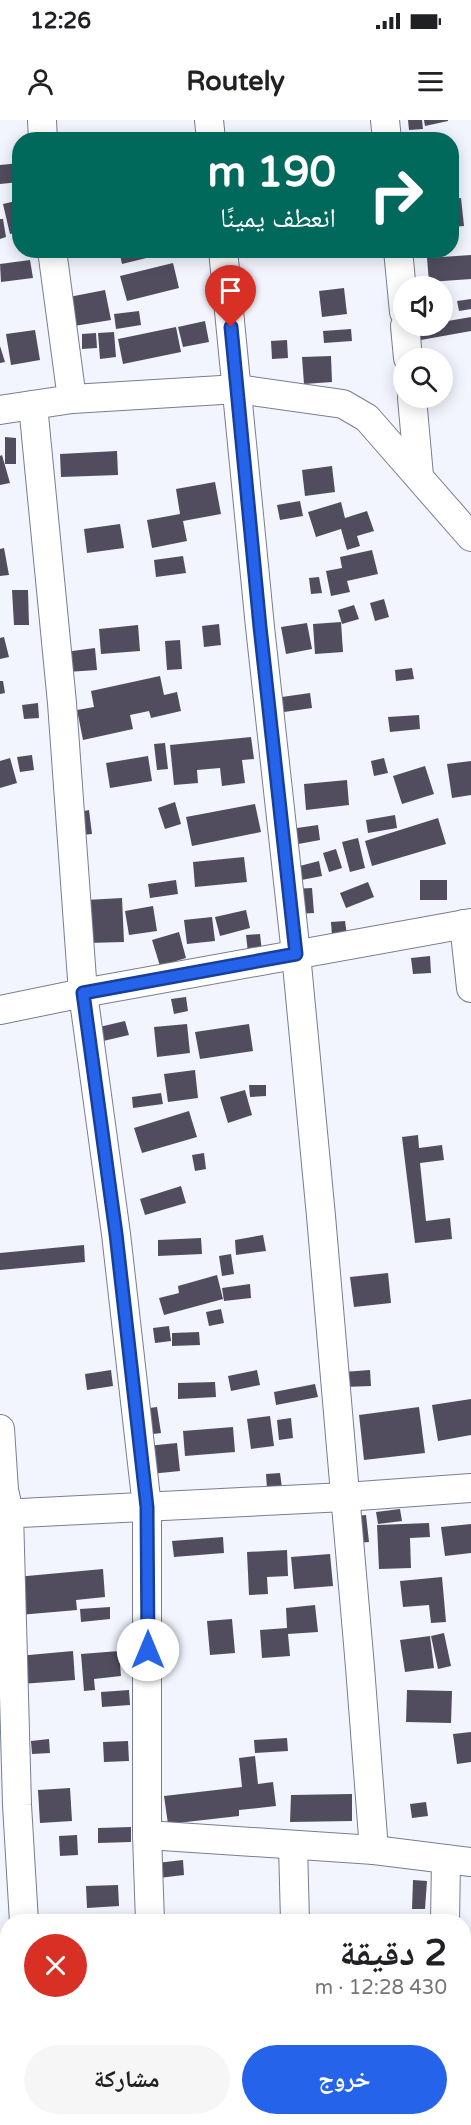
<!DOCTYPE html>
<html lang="ar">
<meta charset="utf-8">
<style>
body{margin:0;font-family:"Varela Round","Noto Naskh Arabic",sans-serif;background:#f6f6f6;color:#202124;direction:rtl;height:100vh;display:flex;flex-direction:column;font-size:22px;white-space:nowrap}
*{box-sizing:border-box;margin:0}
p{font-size:20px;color:#757577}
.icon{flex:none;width:33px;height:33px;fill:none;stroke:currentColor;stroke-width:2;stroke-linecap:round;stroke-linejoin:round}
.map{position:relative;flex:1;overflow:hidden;direction:ltr}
.details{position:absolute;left:0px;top:1794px;width:471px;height:212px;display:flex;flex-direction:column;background:#fff;border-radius:24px 24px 0 0;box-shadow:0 3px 15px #0003;direction:rtl}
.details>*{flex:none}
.guide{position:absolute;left:12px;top:12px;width:447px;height:126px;border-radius:24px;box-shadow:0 3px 15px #0003;direction:rtl;background:#00695c;color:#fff;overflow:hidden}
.buttons{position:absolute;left:393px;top:156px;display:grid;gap:12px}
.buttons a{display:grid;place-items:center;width:60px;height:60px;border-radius:50%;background:#fff;box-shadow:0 3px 15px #0003;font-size:30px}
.pin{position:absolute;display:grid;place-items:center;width:51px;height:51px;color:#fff;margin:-62px -26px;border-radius:50% 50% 50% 0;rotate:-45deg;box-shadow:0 0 6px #0007}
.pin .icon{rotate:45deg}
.me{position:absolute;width:66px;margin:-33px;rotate:0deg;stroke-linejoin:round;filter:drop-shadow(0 0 4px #0008)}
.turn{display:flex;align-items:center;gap:21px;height:126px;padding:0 24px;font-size:27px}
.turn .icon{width:78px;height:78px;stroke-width:2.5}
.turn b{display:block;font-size:42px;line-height:51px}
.round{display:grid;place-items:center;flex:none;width:63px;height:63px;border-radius:32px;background:#f6f6f6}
.overview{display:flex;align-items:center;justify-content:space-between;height:102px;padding:0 24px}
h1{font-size:36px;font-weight:700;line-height:45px}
.button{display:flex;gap:12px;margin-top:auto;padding:12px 24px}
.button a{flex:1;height:69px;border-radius:36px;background:#2563eb;color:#fff;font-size:24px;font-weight:700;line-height:69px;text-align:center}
.button a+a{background:#f6f6f6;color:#202124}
.status{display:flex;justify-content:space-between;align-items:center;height:42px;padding:0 30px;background:#fff;direction:ltr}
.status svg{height:16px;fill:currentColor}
header{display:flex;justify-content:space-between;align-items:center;height:78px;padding:0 24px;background:#fff;font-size:27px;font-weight:700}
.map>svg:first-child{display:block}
.building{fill:#514d5e}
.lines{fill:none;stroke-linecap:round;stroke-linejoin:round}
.minor-casing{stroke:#777e90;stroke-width:30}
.minor{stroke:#fff;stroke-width:28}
.route-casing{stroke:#184099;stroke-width:15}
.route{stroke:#2563eb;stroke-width:10}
</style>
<div class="status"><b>12:26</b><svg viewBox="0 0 49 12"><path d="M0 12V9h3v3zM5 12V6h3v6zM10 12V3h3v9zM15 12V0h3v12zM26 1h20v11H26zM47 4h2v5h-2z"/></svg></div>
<header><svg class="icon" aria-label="menu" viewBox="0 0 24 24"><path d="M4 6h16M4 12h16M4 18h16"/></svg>Routely<svg class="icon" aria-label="person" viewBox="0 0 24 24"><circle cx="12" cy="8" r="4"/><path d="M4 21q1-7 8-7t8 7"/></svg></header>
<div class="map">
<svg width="471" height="2005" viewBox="0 0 471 2005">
<rect width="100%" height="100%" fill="#f2f5fd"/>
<g class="building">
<polygon points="408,0 422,0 423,9 409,10"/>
<polygon points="424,0 448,0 448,1 425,6"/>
<polygon points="20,43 20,62 0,64 0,45"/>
<polygon points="461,78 464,106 452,107 452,79"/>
<polygon points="20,80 20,112 10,114 3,84"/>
<polygon points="0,99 3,99 6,117 0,119"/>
<polygon points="119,130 175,130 175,131 122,144"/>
<polygon points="334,130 376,130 376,132 335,138"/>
<polygon points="471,135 471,159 429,162 427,138"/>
<polygon points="30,140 33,158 1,162 0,144"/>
<polygon points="173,143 179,168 127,181 120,156"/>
<polygon points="344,168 347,194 322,197 319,171"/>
<polygon points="105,170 111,200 74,206 69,177"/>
<polygon points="471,179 471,189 459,191 457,181"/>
<polygon points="139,191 141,205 116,209 114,194"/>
<polygon points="471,197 471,211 415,221 413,208 442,206 442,202"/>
<polygon points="205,201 209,222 183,227 178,207"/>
<polygon points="176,207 181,232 123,244 118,219"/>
<polygon points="351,209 352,221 324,223 323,211"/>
<polygon points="35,210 40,240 11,245 6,214"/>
<polygon points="114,212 116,237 100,239 98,213"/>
<polygon points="96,213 97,228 82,229 82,214"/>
<polygon points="287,220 288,238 272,239 271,221"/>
<polygon points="0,226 5,242 0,243"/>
<polygon points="331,236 332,262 304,264 302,237"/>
<polygon points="5,317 16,318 16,344 5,344"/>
<polygon points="117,331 118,355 61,357 60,334"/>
<polygon points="2,335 10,363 0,365 0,336"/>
<polygon points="332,346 335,372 305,376 302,350"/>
<polygon points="215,362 221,394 183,401 187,421 152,428 147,400 180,394 176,369"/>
<polygon points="300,381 303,396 280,400 277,385"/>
<polygon points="341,382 345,398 367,391 374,411 357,416 360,426 347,430 341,409 316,417 308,392"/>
<polygon points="120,404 124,428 87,433 84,409"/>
<polygon points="4,428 9,455 0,456 0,429"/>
<polygon points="372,430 378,454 347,461 350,472 331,476 326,451 342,448 340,437"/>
<polygon points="183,436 186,453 156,457 154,440"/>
<polygon points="319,457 322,473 311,474 309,458"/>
<polygon points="12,470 28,470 29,505 14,505"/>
<polygon points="384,479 389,497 375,501 370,483"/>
<polygon points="354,485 359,499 342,504 338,490"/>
<polygon points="341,502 343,532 315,534 313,504"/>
<polygon points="307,503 312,529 286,534 281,507"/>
<polygon points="219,504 221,525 204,527 202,506"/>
<polygon points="138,505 140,531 101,534 99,509"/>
<polygon points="4,517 9,537 0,539 0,518"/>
<polygon points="180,520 182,549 167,550 165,521"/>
<polygon points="95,528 97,550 67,552 65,532"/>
<polygon points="412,548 414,559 396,561 395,550"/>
<polygon points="160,556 164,575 177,572 181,591 151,598 149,591 130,595 133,609 83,620 77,590 94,587 91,571"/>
<polygon points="0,561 3,561 5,573 0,574"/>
<polygon points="310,573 312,588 284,592 282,577"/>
<polygon points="38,583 39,598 24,599 22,585"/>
<polygon points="419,595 420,609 390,612 388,597"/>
<polygon points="251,617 254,639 242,640 245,663 222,666 220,648 197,650 198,663 174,665 170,625"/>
<polygon points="165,623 168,649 157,650 154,624"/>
<polygon points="32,635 34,650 20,652 17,637"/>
<polygon points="148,636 152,661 110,668 106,643"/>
<polygon points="10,638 17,663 0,668 0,641"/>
<polygon points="384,638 388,653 374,656 371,641"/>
<polygon points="471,641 471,675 452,678 447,644"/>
<polygon points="425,646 434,674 402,684 393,656"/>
<polygon points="347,660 349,685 306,690 304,664"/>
<polygon points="175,682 181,704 165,709 158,688"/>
<polygon points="255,684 261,712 192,726 186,697"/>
<polygon points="89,690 92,714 81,715 79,692"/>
<polygon points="395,695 397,708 368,713 366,700"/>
<polygon points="438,698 446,724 372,746 365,721"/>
<polygon points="318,705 320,720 293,725 290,709"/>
<polygon points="358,718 365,748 350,752 342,722"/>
<polygon points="336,729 342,748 329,752 323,733"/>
<polygon points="244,737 247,762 195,767 193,742"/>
<polygon points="319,741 322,756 291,762 288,749"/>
<polygon points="176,760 178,774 150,778 148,764"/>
<rect x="420" y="760" width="27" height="20"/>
<polygon points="368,762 374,777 346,788 340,773"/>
<polygon points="312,768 314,793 294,794 292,769"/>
<polygon points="122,778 124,822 87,823 86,780"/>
<polygon points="153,786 157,811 129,815 125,791"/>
<polygon points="246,790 250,808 220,816 215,797"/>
<polygon points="212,797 215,821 187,824 184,800"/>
<polygon points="345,801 347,815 332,816 331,802"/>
<polygon points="179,812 186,838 160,846 152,820"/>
<polygon points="260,814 262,832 248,833 246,815"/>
<polygon points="430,836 431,853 413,854 411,838"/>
<polygon points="186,877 188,891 174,894 171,879"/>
<polygon points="125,901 129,915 99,922 95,908"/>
<polygon points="187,904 190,933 157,937 154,907"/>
<polygon points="249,904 253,931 200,939 195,912"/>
<polygon points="195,950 198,978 168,982 164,954"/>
<polygon points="249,965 266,965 266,976 250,977"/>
<polygon points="245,970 252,995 228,1003 220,977"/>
<polygon points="161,973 163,984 133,988 132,977"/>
<polygon points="189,991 197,1017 142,1033 134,1008"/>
<polygon points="418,1015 419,1028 442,1025 444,1040 420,1043 426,1101 450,1098 452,1119 415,1123 402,1017"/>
<polygon points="204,1033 206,1049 195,1051 192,1035"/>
<polygon points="181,1066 186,1083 145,1095 140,1079"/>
<polygon points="263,1115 266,1131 236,1135 235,1120"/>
<polygon points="201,1118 202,1134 158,1136 158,1120"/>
<polygon points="84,1125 85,1142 0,1150 0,1133"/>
<polygon points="231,1134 234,1154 222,1156 219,1136"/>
<polygon points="388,1153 391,1183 354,1187 350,1157"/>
<polygon points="217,1155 223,1179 164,1195 159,1178 179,1173 178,1166"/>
<polygon points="250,1164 251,1178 224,1181 222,1168"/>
<polygon points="221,1189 224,1203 209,1206 206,1192"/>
<polygon points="169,1206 171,1221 155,1223 153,1208"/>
<polygon points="199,1212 200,1225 172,1226 172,1213"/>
<polygon points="111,1250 113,1266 87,1270 85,1254"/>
<polygon points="257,1250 260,1265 231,1271 228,1256"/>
<polygon points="370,1250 371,1266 344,1267 343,1252"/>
<polygon points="215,1262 216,1277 178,1279 178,1263"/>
<polygon points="315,1264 318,1277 276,1285 274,1272"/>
<polygon points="471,1279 471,1315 438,1321 432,1285"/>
<polygon points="157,1287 161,1313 145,1315 142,1289"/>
<polygon points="419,1287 425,1333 364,1340 359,1295"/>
<polygon points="270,1296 274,1326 251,1329 247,1299"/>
<polygon points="291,1298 293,1318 279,1320 277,1300"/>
<polygon points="233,1307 235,1332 185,1336 183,1311"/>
<polygon points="177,1323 180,1351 150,1354 147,1326"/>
<polygon points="280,1353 282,1368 267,1369 266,1354"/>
<polygon points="400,1389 402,1401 378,1404 376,1392"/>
<polygon points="366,1395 369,1422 358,1423 355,1396"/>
<polygon points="429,1403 430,1417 410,1418 411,1448 379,1449 377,1405"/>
<polygon points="471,1404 471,1433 445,1436 441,1407"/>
<polygon points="223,1417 224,1433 174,1437 172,1421"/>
<polygon points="287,1430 288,1456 267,1457 268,1474 249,1475 247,1432"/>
<polygon points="330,1434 333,1466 294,1469 291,1437"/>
<polygon points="103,1449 105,1477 76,1480 77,1490 19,1495 16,1457"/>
<polygon points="442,1457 446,1502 431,1503 429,1485 403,1487 400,1461"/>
<polygon points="315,1485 318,1512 288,1514 290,1536 262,1538 260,1510 287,1508 286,1488"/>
<polygon points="110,1487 110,1499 81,1502 80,1489"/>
<polygon points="232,1499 235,1533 210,1535 207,1501"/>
<polygon points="444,1513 451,1546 438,1549 431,1516"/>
<polygon points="430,1516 434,1548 405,1552 400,1520"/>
<polygon points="73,1531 75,1560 21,1564 18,1536"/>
<polygon points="119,1531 121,1556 94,1559 95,1570 84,1571 81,1534"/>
<polygon points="129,1570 130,1585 102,1587 101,1572"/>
<polygon points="407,1570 452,1571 451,1603 406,1602"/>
<polygon points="471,1612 471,1642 457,1644 453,1614"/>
<polygon points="287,1618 288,1631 255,1633 254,1620"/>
<polygon points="49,1619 50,1633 32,1634 31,1621"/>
<polygon points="128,1621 129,1641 104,1642 103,1622"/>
<polygon points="255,1636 258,1664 273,1662 276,1686 239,1690 239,1696 168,1704 164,1676 242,1667 239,1638"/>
<polygon points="70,1668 72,1701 40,1703 38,1670"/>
<polygon points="352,1674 352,1701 290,1702 291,1675"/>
<polygon points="426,1682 428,1696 412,1698 410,1684"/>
<polygon points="131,1707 131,1722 98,1723 98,1708"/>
<polygon points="77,1715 78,1735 60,1736 59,1716"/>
<polygon points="183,1740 184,1755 150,1759 148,1744"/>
<polygon points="413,1760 427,1761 425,1789 412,1789"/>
<polygon points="118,1765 119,1786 87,1788 86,1766"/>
<polygon points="356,1794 412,1796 411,1802 356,1802"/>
<polygon points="5,1845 7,1858 0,1859 0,1846"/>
<polygon points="8,1894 8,1912 0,1912 0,1895"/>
<polygon points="307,1998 344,1998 343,2005 307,2005"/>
</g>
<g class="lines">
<defs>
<g id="minor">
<polyline points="42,0 43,20"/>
<polyline points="209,0 211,20"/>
<polyline points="385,0 387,20"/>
<polyline points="52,130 72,279"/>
<polyline points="223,130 260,507 296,834 321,1096 360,1547 374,1730"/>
<polyline points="398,130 404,192"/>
<polyline points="405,206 408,238"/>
<polyline points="412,278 419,356"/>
<polyline points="33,285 62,583 83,873 116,1114 147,1387 147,1715 150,1802"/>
<polyline points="0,290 72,279 238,269 343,284 367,298 471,417"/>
<polyline points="464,804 471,868"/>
<polyline points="0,890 83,873 471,803"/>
<polyline points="0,1309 4,1370 9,1393 17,1685 24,1802"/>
<polyline points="0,1394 345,1377 471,1368"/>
<polyline points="147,1715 374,1730 471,1742"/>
<polyline points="293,1725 295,1802"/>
<polyline points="445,1802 446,1739"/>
<polyline points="37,1998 37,2005"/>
<polyline points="158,1998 158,2005"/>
<polyline points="299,1998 299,2005"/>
<polyline points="444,2005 444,1998"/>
</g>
</defs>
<use href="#minor" class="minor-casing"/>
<use href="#minor" class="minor"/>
</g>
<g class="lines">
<defs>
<polyline id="route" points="148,1530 147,1387 116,1114 83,873 296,834 260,507 231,207"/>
</defs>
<use href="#route" class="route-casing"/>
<use href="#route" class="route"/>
</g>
</svg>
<div class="buttons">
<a><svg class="icon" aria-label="sound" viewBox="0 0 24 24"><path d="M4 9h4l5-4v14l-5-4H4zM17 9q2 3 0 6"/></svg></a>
<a><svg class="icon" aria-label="search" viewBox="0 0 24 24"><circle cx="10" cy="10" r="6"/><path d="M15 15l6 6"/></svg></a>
</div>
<div class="pin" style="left:231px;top:207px;background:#d93025"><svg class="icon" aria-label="arrive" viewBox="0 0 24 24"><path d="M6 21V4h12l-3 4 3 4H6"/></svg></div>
<svg class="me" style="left:148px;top:1530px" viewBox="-20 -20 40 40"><circle r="19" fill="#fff"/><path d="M0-13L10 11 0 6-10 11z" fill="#2563eb"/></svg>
<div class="guide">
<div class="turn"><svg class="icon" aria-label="right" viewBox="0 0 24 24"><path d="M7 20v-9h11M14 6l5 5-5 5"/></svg><div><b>190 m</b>انعطف يمينًا</div></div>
</div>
<section class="details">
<div class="overview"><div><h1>2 دقيقة</h1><p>430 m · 12:28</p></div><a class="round" style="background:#d93025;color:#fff"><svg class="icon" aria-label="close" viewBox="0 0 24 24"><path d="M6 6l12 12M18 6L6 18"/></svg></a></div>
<div class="button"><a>خروج</a><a>مشاركة</a></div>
</section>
</div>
